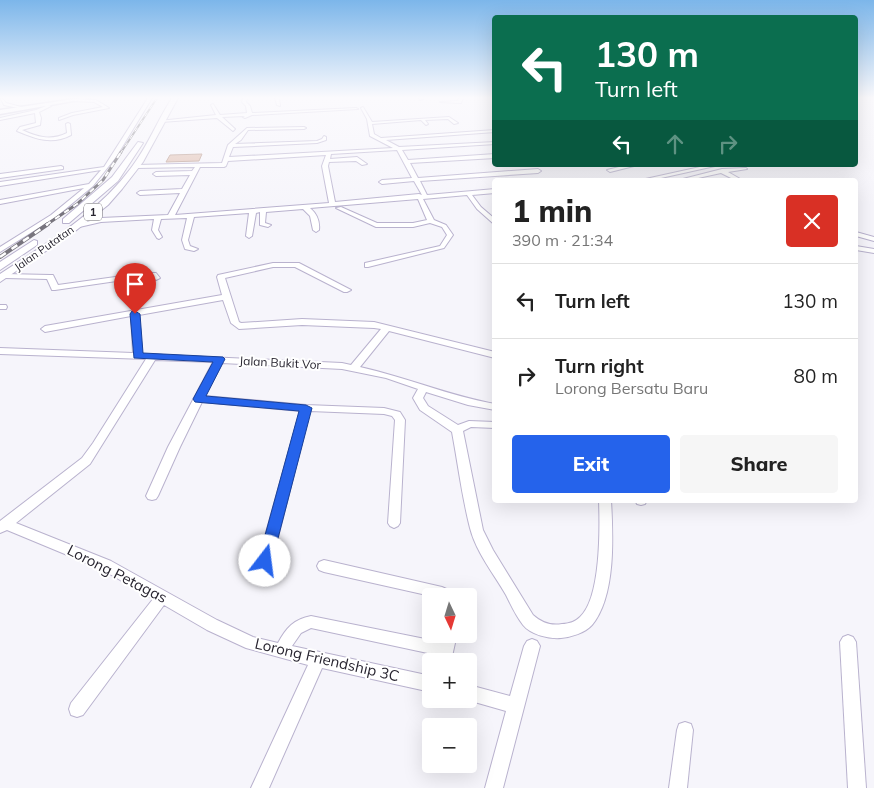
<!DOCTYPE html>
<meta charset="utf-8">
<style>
body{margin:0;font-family:Mulish,sans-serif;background:#f6f6f6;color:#222;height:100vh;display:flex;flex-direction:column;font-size:19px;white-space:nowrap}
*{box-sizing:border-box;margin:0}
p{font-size:16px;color:#767676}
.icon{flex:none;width:28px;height:28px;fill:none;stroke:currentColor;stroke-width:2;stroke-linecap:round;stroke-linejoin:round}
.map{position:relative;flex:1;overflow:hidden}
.side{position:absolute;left:492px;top:178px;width:366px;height:325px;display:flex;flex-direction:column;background:#fff;border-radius:5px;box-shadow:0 5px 20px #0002}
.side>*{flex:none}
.guide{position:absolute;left:492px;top:15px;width:366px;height:152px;border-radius:5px;box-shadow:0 5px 20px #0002;background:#0b6e4f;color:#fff;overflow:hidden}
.needle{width:32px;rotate:176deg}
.controls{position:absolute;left:422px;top:588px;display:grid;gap:10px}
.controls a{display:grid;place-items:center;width:55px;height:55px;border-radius:5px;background:#fff;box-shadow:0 5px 20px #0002;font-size:25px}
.pin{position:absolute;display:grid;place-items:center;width:42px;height:42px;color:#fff;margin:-51px -21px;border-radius:50% 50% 50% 0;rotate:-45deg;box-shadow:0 0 5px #0007}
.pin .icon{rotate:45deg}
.me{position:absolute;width:55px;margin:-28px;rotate:15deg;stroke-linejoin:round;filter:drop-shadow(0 0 4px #0008)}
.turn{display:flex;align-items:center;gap:18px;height:105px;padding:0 20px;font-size:22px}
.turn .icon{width:65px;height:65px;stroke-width:2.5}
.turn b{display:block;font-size:35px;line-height:42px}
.lanes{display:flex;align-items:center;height:48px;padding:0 20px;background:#0003;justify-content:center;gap:25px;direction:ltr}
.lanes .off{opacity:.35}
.round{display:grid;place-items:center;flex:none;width:52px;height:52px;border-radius:5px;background:#f6f6f6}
.head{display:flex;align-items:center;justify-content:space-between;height:85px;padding:0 20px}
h1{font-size:30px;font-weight:800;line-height:38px}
.cta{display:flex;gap:10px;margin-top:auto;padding:10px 20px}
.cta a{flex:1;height:58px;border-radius:5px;background:#2563eb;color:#fff;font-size:20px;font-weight:800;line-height:58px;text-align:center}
.cta a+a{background:#f6f6f6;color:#222}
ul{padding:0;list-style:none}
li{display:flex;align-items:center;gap:15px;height:75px;padding:0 20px;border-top:1px solid #e0e0e0}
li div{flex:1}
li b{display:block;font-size:19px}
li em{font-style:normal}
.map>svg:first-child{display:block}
.building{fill:#e2c2b5;stroke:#ba9c90}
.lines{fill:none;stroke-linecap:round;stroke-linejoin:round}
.minor-casing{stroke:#b9b2ce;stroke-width:2}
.major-casing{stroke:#b9b2ce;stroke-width:3}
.highway-casing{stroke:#b9b2ce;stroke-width:2}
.minor{fill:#fff;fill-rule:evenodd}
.major{fill:#fff;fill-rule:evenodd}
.highway{fill:#fff;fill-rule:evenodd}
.rail-far2-casing{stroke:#78757e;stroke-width:2}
.rail-far1-casing{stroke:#78757e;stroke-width:3}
.rail-casing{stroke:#78757e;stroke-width:4}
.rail-far2{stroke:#fff;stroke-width:1;stroke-dasharray:4.5;stroke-linecap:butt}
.rail-far1{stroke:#fff;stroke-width:2;stroke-dasharray:5.5;stroke-linecap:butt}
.rail{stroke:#fff;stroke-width:2.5;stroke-dasharray:7;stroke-linecap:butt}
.route{fill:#2563eb;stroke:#184099}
.labels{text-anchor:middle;stroke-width:4;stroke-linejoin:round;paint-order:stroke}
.shield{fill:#fff;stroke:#68666d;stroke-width:1}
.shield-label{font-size:11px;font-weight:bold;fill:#27242f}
.far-street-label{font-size:11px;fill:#27242f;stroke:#fff}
.street-label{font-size:12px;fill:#27242f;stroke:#fff}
.near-street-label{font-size:15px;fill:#27242f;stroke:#fff}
</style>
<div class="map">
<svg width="874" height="788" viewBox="0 0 874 788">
<rect width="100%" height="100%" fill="#f6f5fb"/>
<polygon class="building" points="202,154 199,161 166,162 170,155"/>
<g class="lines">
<defs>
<g id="minor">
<polygon points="148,98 152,98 116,157 93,186 56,217 0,252 0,247 51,215 84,188 0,204 0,200 89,184 101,170 0,186 0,182 104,167"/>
<polygon points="243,98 247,98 246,102 250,106 252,113 356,108 358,109 252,115 245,118 243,117 245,116 222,117 235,129 233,131 217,118 161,122 159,121 216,115 211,105 213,104 220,115 247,113 246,106 242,102"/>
<polygon points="275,98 279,98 280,106 277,105"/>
<polygon points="419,98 423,98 423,99 420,100"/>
<polygon points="459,98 463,98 461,103 440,102 458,101"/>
<polygon points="493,98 495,98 495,103 493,102"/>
<polygon points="1,99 3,99 6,103 25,108 23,109 4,105"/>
<polygon points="73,99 96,100 109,108 73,115 59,120 59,118 72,113 103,107 94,102 72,101"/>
<path d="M46,103L51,106L39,112L41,118L40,125L22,130C37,137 51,141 67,133L66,124L68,123L70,124L71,135C52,145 36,139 17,131L20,127L36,123L35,113L0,120V118L36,110L46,106L44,104Z"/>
<path d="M363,107L372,122L449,117L458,123L454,124L448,119L425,120L428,124L426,125L421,120L372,124L374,134L381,138L495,130V132L386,140L399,147L495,142V144L402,150L408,160L495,154V158L410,163L418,178L538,169L541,171L538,173L420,181L427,195L495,189V193L472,195L481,207L495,219V225L477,209L467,195L423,199L434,220L446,225L453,235L444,248L368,267H365V263L440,246L447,235L442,227L430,223L413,227H376L336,208L341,207L377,223H413L427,220L418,199L310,208C317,214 320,221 319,230L316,232L313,230L310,216L303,209L266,212L265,223L271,225L268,227L260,225V212L256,213L252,236L249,238L246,236L249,213L194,217L188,240L190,246L198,249L194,251L185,249L182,240L187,218L161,219L158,230L162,237L159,239L157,238L152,230L154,219L101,222L75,228L72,226L101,218L168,215L180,193L140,195L137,193L140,191L182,189L190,175L156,176L153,174L156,172L192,171L195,167L137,168L135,167V165L222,163L228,145L247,128L304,127L306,128L304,129L248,130L241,140L235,144L317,141L322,139L324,136L326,137V140L317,143L233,147L229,157L393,148L370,136L367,119L361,108ZM397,150L412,178L382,180L379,182L382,184L414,181L422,195L419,194L335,202L328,166L329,162L356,161L362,165L367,164L357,157L330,159L331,154ZM326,155L322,166L329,203L175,215L200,167H224L226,166L228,161Z"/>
<polygon points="627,165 638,165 610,172 607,170"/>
<polygon points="709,165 715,166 652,180 641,180"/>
<polygon points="61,166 63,167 63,169 0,178 0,174"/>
<polygon points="746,168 747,169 728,172 742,180 735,180 721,173 689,180 679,180 722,169"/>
<polygon points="856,232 874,237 874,241 856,236"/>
<polygon points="856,246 874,249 874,253 856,250"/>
<path d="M273,263H299L351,290L347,292H344L295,267H273L225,278L239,322L241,323L302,319L374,322L495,352V358L389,331L360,367C406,377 449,396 495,404V410L468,405L426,392L423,398L428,406L458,425L469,421L495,422V428L471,427L463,431L483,530L493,550L533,615C542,623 551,626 562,624C568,624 575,622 580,617C601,598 600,528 599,500H611C613,536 616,596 592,625C585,633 571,637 561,638C549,639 531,635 523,625C516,616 511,605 506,595C494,574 476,552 470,528C462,497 458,464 452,432L420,410L413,398L418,389L386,378L342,369L222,363L205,396L306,405L384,408L400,412L405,420L400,523L398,526L394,528L390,526L388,523L395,420L392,416L384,414L310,411L272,561L270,565L265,566L260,565L258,561L300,411L202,402L180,447L158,496L156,499L152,500L148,499L146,496L168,447L213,362L155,360L90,464L16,523L111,561L217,620L253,637L278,643C286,628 294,619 311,616L440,642L443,634H457L451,661H435L437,655L311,628L301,633L292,646L431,676V692L322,668L269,788H251L308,665L246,648L207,630L164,605L83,715L77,717L71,715L69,709L71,703L153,599L101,569L7,530L0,533V521L82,458L93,443L146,359L0,354V348L133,353L131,316L45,332L41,329L45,326L222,295L217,277L218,275ZM223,300L231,323L239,329L302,325L374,328L381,329L351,365L342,363L142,354L139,315Z"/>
<polygon points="144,273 156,273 160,278 156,280 151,277 144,277 55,290 52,290 47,279 5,278 1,276 5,274 50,275 53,275 58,285"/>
<polygon points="0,305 6,305 7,307 6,309 0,309"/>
<polygon points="635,500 647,500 645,504 641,505 637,504"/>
<polygon points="324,560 442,587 453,592 455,596 431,596 324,572 319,570 317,566 319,562"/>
<polygon points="848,635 853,637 856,642 866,788 848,788 840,642 843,637"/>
<polygon points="532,639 537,641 540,646 503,788 485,788 506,711 464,699 469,699 469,685 510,696 524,646 527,641"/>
<polygon points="685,722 691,724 693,730 687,788 669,788 677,730 679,724"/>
</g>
<polygon id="major" points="81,98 90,98 0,114 0,110"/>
<g id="highway">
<path d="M172,98H178L143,162L122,189L108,205L74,232L0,282V274C47,243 97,214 131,168C148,146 157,121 172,98Z"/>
<polygon points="138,142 143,143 118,181 69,223 63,223 63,219 112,177"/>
<polygon points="34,240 37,241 37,245 0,270 0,262"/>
</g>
</defs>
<use href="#minor" class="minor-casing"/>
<use href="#major" class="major-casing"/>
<use href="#highway" class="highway-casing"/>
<use href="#minor" class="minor"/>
<use href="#major" class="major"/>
<use href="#highway" class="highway"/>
<defs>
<polyline id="rail-far2" points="120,154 157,98"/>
<polyline id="rail-far1" points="46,225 77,204 103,180 121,152"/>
<polyline id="rail" points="0,257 48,224"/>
</defs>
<use href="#rail-far2" class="rail-far2-casing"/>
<use href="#rail-far1" class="rail-far1-casing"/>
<use href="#rail" class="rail-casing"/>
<use href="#rail-far2" class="rail-far2"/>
<use href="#rail-far1" class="rail-far1"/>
<use href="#rail" class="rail"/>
</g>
<linearGradient id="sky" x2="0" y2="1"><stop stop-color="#7cb6ea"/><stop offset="0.47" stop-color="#fbfafd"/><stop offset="1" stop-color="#fbfafd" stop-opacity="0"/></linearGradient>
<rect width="874" height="208" fill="url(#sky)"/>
<polygon class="route" points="132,311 135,311 140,314 143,353 223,357 225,359 206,396 306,405 312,408 271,565 265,567 260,565 258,561 299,411 195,402 193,399 213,362 134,358 130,314"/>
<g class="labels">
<rect class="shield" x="84" y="203.5" width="18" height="17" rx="4"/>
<g class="shield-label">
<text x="93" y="216">1</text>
</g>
<g class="far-street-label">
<text transform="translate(44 248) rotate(-35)" y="4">Jalan Putatan</text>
</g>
<g class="street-label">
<text transform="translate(280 363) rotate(3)" y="4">Jalan Bukit Vor</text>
</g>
<g class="near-street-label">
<text transform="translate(117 574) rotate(27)" y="5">Lorong Petagas</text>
<text transform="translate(327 660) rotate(13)" y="5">Lorong Friendship 3C</text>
</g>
</g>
</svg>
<div class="controls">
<a><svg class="needle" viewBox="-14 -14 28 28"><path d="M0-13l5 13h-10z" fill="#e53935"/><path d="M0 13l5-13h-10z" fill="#767676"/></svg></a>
<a>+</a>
<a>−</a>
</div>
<div class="pin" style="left:135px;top:314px;background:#d93025"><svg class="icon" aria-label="arrive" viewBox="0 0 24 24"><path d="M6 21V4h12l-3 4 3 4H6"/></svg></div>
<svg class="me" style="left:265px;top:561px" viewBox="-20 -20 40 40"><circle r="19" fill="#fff"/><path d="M0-13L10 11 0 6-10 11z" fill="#2563eb"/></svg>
<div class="guide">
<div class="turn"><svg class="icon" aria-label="left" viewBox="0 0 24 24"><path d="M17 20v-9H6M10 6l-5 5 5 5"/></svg><div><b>130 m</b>Turn left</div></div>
<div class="lanes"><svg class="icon" aria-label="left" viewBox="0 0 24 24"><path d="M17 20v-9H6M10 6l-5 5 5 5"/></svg><svg class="icon off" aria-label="ahead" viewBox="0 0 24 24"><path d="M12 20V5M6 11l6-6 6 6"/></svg><svg class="icon off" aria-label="right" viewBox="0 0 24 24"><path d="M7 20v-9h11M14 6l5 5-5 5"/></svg></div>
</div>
<section class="side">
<div class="head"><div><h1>1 min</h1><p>390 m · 21:34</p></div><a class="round" style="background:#d93025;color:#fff"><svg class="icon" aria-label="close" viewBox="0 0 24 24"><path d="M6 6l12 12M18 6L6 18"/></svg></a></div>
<ul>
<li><svg class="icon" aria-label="left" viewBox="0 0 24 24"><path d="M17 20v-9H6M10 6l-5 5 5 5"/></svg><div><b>Turn left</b></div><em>130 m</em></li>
<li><svg class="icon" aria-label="right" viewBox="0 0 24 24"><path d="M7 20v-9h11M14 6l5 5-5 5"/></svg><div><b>Turn right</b><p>Lorong Bersatu Baru</p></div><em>80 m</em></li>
</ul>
<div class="cta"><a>Exit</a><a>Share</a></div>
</section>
</div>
